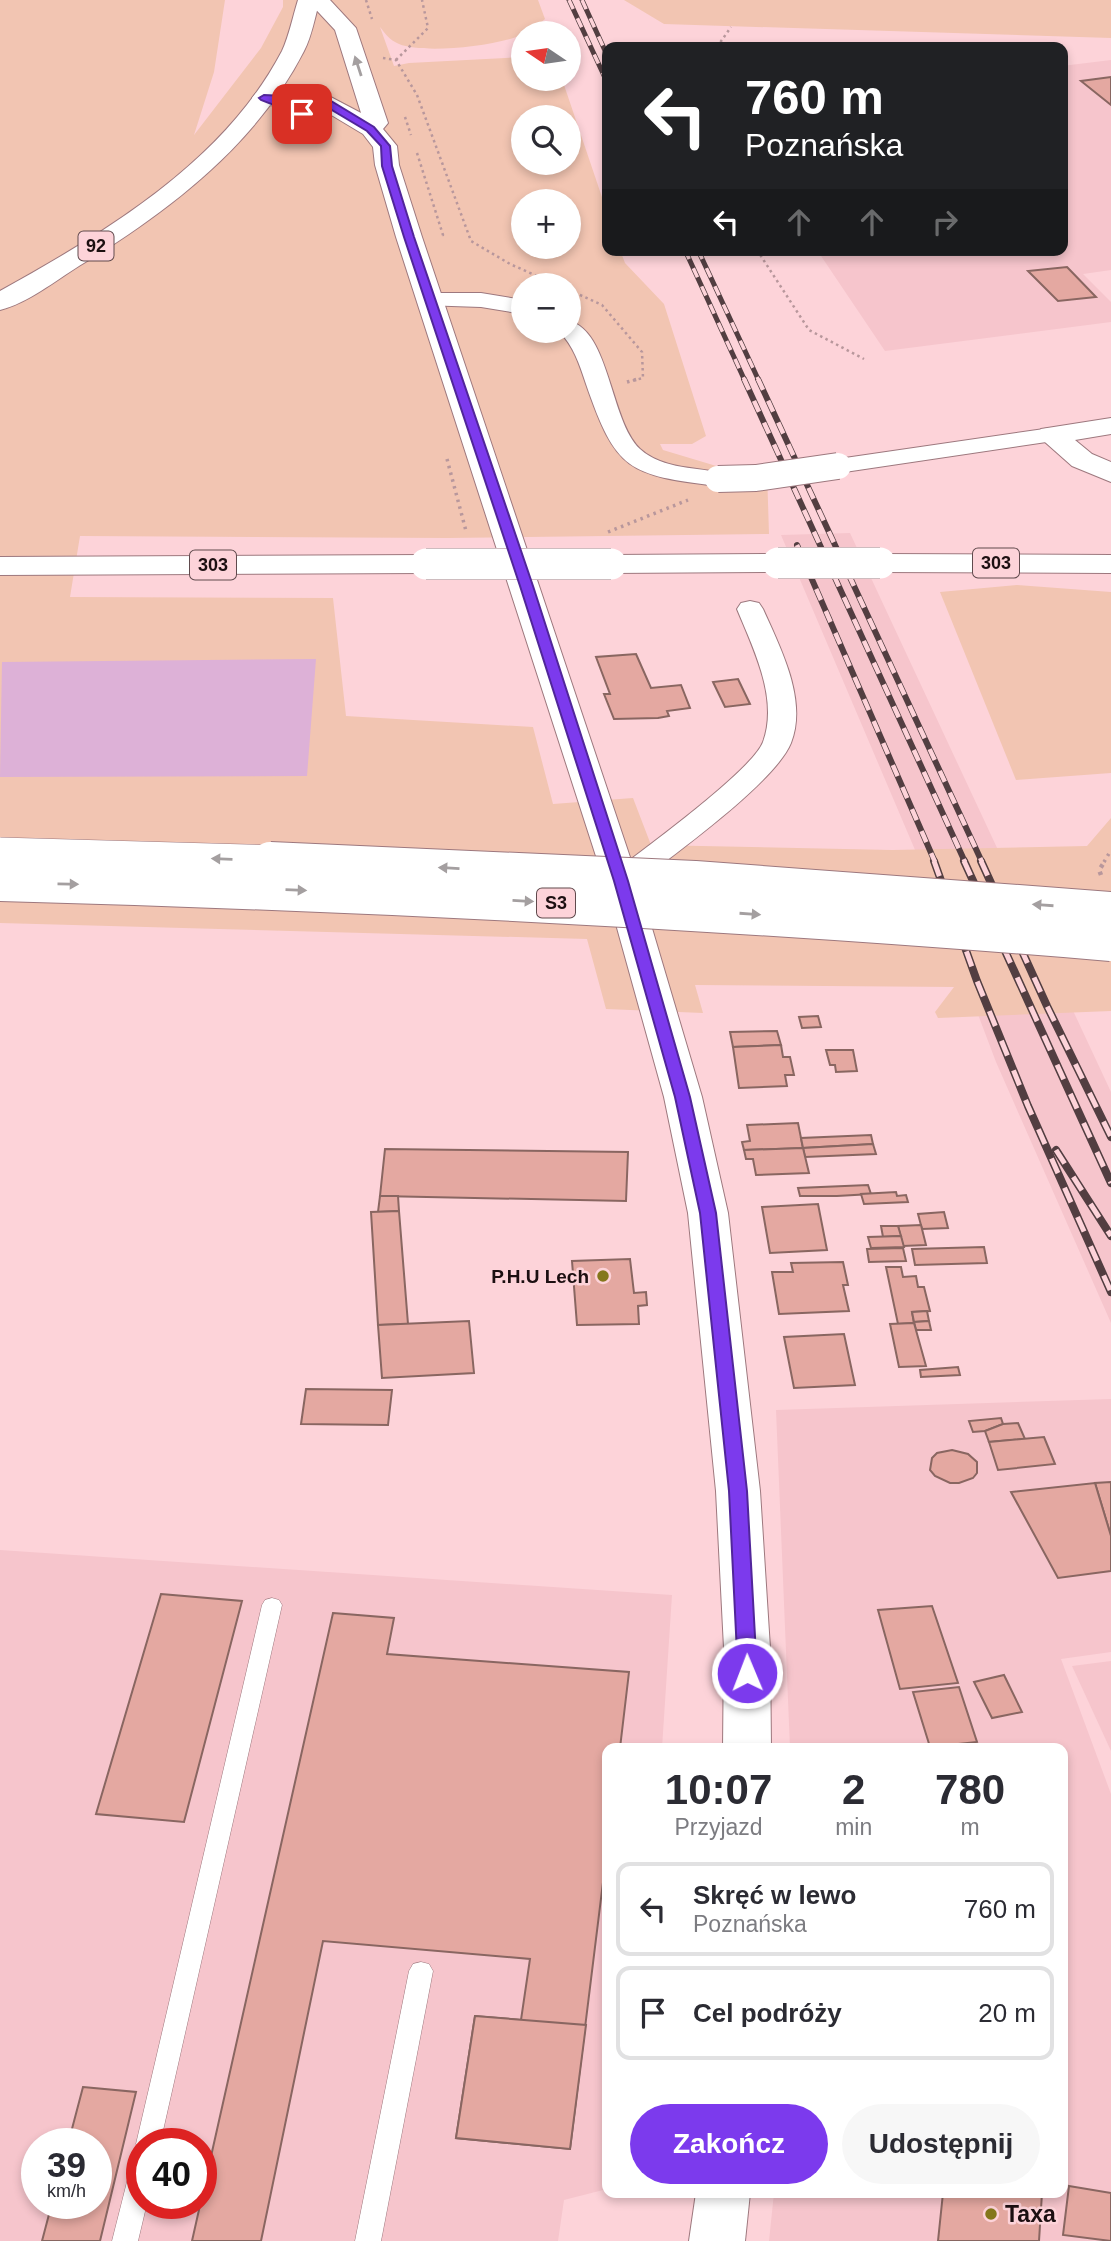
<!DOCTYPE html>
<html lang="pl">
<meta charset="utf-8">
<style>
body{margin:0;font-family:Helvetica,sans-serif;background:#f7f7f7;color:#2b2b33;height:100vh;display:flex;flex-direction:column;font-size:26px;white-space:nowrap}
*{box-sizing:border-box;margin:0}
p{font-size:23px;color:#7c7c81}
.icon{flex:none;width:38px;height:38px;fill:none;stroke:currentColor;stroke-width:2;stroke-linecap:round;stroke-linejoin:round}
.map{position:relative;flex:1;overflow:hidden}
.sheet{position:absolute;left:602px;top:1743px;width:466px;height:455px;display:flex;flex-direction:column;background:#fff;border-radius:14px;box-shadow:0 4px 10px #0003}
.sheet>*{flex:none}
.hud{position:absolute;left:602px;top:42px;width:466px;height:214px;border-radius:14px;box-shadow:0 4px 10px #0003;background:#202124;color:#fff;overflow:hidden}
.needle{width:46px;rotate:283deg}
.controls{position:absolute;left:511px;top:21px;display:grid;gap:14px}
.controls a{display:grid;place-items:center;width:70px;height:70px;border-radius:50%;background:#fff;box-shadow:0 4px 10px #0003;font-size:35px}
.speed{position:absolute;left:21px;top:2128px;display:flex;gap:14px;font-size:35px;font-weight:700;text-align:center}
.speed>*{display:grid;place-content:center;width:91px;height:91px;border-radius:50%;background:#fff;box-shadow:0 4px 10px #0003;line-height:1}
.speed small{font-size:18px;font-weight:400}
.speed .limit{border:10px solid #d22;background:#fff;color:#111}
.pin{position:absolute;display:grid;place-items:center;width:60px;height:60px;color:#fff;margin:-30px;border-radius:14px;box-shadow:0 4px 10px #0006}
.me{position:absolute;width:77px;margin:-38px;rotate:359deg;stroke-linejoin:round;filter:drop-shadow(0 0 5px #0008)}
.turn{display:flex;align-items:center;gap:24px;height:147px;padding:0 28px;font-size:32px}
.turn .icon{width:91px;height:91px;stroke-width:2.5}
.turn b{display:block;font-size:49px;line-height:60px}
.lanes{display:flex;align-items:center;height:66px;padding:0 28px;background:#0003;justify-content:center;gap:35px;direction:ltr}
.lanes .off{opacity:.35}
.eta{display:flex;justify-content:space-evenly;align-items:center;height:119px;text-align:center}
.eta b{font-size:42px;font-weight:600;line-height:49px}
.action{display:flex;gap:14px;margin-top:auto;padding:14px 28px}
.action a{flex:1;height:80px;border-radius:42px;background:#7c3aed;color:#fff;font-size:28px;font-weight:600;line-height:80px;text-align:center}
.action a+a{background:#f7f7f7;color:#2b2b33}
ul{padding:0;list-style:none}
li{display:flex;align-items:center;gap:21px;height:94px;margin:0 14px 10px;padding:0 14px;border:4px solid #e1e1e2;border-radius:14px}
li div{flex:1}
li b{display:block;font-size:26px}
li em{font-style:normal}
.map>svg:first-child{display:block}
.built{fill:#f6c5cc;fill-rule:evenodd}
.green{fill:#f2c5b2;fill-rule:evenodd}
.water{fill:#ddb1d7}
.building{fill:#e4a8a1;stroke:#896661;stroke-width:2}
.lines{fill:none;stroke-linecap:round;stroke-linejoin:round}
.service-casing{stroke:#9d787e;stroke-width:1}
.minor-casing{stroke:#9d787e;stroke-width:2}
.tertiary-casing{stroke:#9d787e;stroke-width:2}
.secondary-casing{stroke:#9d787e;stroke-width:2}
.primary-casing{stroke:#9d787e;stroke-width:2}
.path-far2{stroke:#b8979c;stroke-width:2.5;stroke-dasharray:2.5 3.5;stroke-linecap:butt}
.path-far1{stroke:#b8979c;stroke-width:3.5;stroke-dasharray:2.5 4.5;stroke-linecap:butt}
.path{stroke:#b8979c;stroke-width:4.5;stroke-dasharray:3.5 5;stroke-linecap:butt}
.service{fill:#fff;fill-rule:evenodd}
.minor{fill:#fff;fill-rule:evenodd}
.tertiary{fill:#fff;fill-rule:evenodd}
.secondary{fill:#fff;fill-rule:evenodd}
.primary{fill:#fff;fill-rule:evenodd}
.rail-far2-casing{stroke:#523e41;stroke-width:5}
.rail-far1-casing{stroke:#523e41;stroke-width:6}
.rail-casing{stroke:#523e41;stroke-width:8}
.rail-far2{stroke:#fdd3d9;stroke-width:3.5;stroke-dasharray:10;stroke-linecap:butt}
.rail-far1{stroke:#fdd3d9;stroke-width:4.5;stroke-dasharray:12;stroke-linecap:butt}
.rail{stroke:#fdd3d9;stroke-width:5;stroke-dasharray:16;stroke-linecap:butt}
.minor-bridge-casing{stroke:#9d787e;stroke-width:28;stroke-linecap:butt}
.primary-bridge-casing{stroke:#9d787e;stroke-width:32;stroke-linecap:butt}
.motorway-bridge-far1-casing{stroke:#9d787e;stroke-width:32;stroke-linecap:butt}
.motorway-bridge-casing{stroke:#9d787e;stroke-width:40;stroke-linecap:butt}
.minor-bridge{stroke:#fff;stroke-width:26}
.primary-bridge{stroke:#fff;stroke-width:31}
.motorway-bridge-far1{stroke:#fff;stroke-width:31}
.motorway-bridge{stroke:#fff;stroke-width:38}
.oneway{fill:#a49fa0}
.route{fill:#7c3aed;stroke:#51269a;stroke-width:2}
.poi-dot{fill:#84771b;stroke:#fdd3d9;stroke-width:2.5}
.labels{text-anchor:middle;stroke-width:5;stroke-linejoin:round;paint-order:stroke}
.shield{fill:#fdd3d9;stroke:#604a4d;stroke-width:2}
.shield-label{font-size:18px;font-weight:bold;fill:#1c0f11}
.poi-label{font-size:19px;font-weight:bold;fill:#1c0f11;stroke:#fdd3d9;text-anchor:end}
.near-poi-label{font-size:23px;font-weight:bold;fill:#1c0f11;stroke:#fdd3d9;text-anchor:start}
</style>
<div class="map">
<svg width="1111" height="2241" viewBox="0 0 1111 2241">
<rect width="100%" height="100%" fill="#fdd3d9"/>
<g class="built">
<polygon points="1111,60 1111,270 1083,274 1111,302 1111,322 885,351 817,250 1062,250 1062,66"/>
<polygon points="850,533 1111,1092 1111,1323 996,1062 921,864 781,535"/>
<polygon points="1111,1399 1111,1652 1061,1659 1111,1794 1111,2241 769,2241 774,2193 1062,2193 1062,1748 790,1748 776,1410"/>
<path d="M0,1550L672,1595L662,1748H607V2189L564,2200L558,2241H0ZM37,2144H96V2203H37ZM142,2144H201V2203H142Z"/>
<polygon points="1111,1661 1111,1751 1072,1666"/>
</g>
<g class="green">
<path d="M0,0H225L214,72L194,135L261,48L283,7V0H538L545,19C541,22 537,27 533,30C509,45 426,55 399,44C389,40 385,33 380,27L394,66L409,63L523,57V79H562L607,212V250H620L625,263L664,304L706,436L692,444H660L663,450L723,468L767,471L769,534L448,538L80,536L70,597L333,598L346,716L533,727L553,804L633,798L651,845L892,850L1087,846L1111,818V1011L938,1018L935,1012L954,987L695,985L703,1013L606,1009L587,939L0,923ZM523,117H569V163H523ZM523,201H569V247H523ZM523,285H569V331H523Z"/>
<polygon points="624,0 1111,0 1111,38 664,24"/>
<polygon points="1017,585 1111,592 1111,773 1016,780 940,592"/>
</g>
<polygon class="water" points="316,659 307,776 0,777 2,662"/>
<g class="building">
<polygon points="1111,77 1111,105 1081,81"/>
<polygon points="1067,267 1096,297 1058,301 1028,271"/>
<polygon points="636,654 651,688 681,685 690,708 667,711 669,716 658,718 614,719 604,694 610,694 596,657"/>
<polygon points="738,679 750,704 725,707 713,682"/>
<polygon points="818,1016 821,1027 802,1028 799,1017"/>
<polygon points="777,1031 781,1045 733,1047 730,1032"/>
<polygon points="781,1045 783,1057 790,1057 794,1075 785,1075 787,1086 739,1088 733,1047"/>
<polygon points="826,1050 853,1050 857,1071 836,1072 835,1065 830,1065"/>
<polygon points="798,1123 803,1148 744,1150 742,1142 750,1141 747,1125"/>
<polygon points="871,1135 873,1144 803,1148 801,1138"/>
<polygon points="873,1144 876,1154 805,1157 803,1148"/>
<polygon points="803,1148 809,1173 756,1175 753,1159 746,1159 744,1150"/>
<polygon points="385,1149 628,1152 626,1201 380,1196"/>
<polygon points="868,1185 871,1194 837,1196 800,1196 798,1188"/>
<polygon points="896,1192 897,1196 906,1195 908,1202 864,1204 861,1194"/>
<polygon points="380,1196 398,1196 399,1211 378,1212"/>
<polygon points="818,1204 827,1250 770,1253 762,1207"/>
<polygon points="399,1211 408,1324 378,1325 371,1212"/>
<polygon points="944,1212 948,1228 922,1229 918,1214"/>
<polygon points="921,1225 926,1245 903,1246 898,1226"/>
<polygon points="881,1226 898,1226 901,1236 883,1237"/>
<polygon points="901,1236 904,1247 871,1248 868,1237"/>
<polygon points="984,1247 987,1263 915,1265 912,1249"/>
<polygon points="903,1248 906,1261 869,1262 867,1249"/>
<polygon points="630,1259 634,1293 646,1292 647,1305 638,1306 639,1324 577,1325 572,1261"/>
<polygon points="843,1262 848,1285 843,1285 849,1311 779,1314 772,1272 793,1272 791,1263"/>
<polygon points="886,1267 901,1267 903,1277 916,1276 918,1287 924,1287 930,1311 912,1312 914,1323 898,1324"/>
<polygon points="927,1311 929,1321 914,1322 912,1312"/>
<polygon points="469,1321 474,1373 382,1378 378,1325"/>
<polygon points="929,1321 931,1330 916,1330 914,1322"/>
<polygon points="914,1323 926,1366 899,1367 890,1324"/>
<polygon points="844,1334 855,1385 794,1388 784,1337"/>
<polygon points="958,1367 960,1375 921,1377 920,1370"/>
<polygon points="306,1389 392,1390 388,1425 301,1424"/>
<polygon points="1001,1418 1003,1424 985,1431 973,1432 969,1421"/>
<polygon points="1018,1423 1025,1439 989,1442 985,1431 1003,1424"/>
<polygon points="1044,1437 1055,1464 998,1470 989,1442"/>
<polygon points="952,1450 968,1454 977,1462 977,1473 973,1478 959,1483 950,1483 935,1476 930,1470 932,1458 937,1453"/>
<polygon points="1111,1482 1111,1536 1095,1483"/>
<polygon points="1095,1483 1111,1536 1111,1571 1058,1578 1011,1492"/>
<polygon points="161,1594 242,1601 184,1822 96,1814"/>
<polygon points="932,1606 958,1683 900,1689 878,1610"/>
<polygon points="333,1613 394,1618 387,1654 629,1672 620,1748 607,1748 607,1850 570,2149 456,2138 475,2016 521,2020 530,1959 323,1941 261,2241 192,2241"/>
<polygon points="1004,1675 1022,1712 992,1718 974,1682"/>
<polygon points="959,1687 977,1742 930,1747 913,1692"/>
<polygon points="475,2016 586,2025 570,2149 456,2138"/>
<polygon points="83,2087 136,2092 100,2241 42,2241 52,2203 96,2203 96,2144 68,2144"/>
<polygon points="1069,2186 1111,2193 1111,2241 1063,2235"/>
<polygon points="943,2193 1042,2193 1039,2241 938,2241"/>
</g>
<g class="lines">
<defs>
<g id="service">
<polygon points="272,1598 279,1600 282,1605 160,2144 142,2144 142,2152 136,2144 262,1605 265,1600"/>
<polygon points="421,1962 429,1964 433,1971 381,2241 355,2241 409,1971 413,1964"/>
<polygon points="142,2160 142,2203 147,2203 138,2241 112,2241 130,2170 133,2163"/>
</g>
<g id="minor">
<polygon points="430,293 481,293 523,300 523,314 481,307 422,305 419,300 422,295"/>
<path d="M569,321C610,331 610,421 640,449C663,470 699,467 727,474L730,479L727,484L718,486C628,475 616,471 586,384C579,363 574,347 559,331H569Z"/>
<polygon points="1051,428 1060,430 1063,435 1060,440 838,473 829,471 826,466 829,461 838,459"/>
<path d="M750,601L759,603L763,609C780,647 808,700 791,743C775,783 669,858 632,887L621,890L610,887L606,881L610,875C640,852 752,771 763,742C779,699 753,648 737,609L741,603Z"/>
</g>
<g id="tertiary">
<polygon points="307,0 330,0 356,28 388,123 383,129 397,146 399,165 422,237 638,881 702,1097 728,1213 760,1491 770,1648 771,1748 723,1748 724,1648 716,1491 688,1213 664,1097 604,881 396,237 375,165 373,147 363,134 318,107 264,105 256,103 252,98 256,93 264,91 323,93 361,113 335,30"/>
<polygon points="696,2193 750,2193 745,2241 689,2241"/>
</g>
<polygon id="secondary" points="1111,418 1111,434 1075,440 1092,454 1111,462 1111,482 1072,466 1037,435 1041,429"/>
<g id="primary">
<path d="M298,0H320C315,16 312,36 304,51C256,145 168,212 79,266C55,281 28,303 0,310V291C106,232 224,162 282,51C289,36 293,16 298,0Z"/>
<polygon points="778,554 789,557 793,563 789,569 778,572 611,573 600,570 596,564 600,558 611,555"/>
<polygon points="880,554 1111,555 1111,573 880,572 869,569 865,563 869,557"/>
<polygon points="426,555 437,558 441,564 437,570 426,573 0,575 0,557"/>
</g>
</defs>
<use href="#service" class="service-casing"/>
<use href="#minor" class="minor-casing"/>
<use href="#tertiary" class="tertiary-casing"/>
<use href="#secondary" class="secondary-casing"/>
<use href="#primary" class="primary-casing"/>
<g class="path-far2">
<polyline points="366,0 372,19"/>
<polyline points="717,47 731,27"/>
<polyline points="383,58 396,60 417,95 471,241 510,264 557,285"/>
<polyline points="396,60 428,28 422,0"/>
<polyline points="405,117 411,135"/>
<polyline points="417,153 443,235 440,235"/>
<polyline points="757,250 809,330 864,359"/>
<polyline points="569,290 602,305 642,352 643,378 631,381"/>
</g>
<g class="path-far1">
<polyline points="627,382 638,379"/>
<polyline points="447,459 466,531"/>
<polyline points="608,532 688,500"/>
<polyline points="1104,862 1111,850"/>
</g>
<polyline class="path" points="1101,875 1099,870 1105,861"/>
<use href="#service" class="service"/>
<use href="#minor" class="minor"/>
<use href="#tertiary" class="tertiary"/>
<use href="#secondary" class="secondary"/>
<use href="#primary" class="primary"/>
<defs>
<g id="rail-far2">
<polyline points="569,0 607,82"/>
<polyline points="582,0 607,55"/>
<polyline points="685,250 745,381"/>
<polyline points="698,250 759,381"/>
</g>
<g id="rail-far1">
<polyline points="744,379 965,862"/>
<polyline points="758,379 982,862"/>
<polyline points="797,545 935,862"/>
</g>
<g id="rail">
<polyline points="934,861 977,981 1028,1106 1111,1292"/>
<polyline points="964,861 1111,1183"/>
<polyline points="981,861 1047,1006 1111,1137"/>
<polyline points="1056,1150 1111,1236"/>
</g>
</defs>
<use href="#rail-far2" class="rail-far2-casing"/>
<use href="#rail-far1" class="rail-far1-casing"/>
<use href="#rail" class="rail-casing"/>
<use href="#rail-far2" class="rail-far2"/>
<use href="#rail-far1" class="rail-far1"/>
<use href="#rail" class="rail"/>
<defs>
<polyline id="minor-bridge" points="718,479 756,478 838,466"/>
<g id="primary-bridge">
<polyline points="778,563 880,563"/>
<polyline points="426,564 611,564"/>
</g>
<polyline id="motorway-bridge-far1" points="0,853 317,862"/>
<g id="motorway-bridge">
<polyline points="270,861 695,880 1111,911"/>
<path d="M0,882C371,892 741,911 1111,942"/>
</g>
</defs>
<use href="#minor-bridge" class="minor-bridge-casing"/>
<use href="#primary-bridge" class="primary-bridge-casing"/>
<use href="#motorway-bridge-far1" class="motorway-bridge-far1-casing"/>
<use href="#motorway-bridge" class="motorway-bridge-casing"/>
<use href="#minor-bridge" class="minor-bridge"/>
<use href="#primary-bridge" class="primary-bridge"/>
<use href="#motorway-bridge-far1" class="motorway-bridge-far1"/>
<use href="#motorway-bridge" class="motorway-bridge"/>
</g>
<defs><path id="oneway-solid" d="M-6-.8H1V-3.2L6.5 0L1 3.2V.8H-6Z" transform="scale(1.75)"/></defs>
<g class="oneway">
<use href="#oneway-solid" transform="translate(358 66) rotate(-108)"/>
<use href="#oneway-solid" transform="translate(222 859) rotate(-178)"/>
<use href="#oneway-solid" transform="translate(449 868) rotate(-177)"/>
<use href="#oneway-solid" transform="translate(68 884) rotate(1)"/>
<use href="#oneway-solid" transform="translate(296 890) rotate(2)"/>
<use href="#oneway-solid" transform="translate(523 901) rotate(3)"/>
<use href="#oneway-solid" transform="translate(1043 905) rotate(-176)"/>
<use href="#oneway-solid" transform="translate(750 914) rotate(4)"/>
</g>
<polygon class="route" points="264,95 326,98 374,127 390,146 392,166 414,237 533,586 628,881 690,1097 716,1213 747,1491 757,1673 754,1678 740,1678 738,1673 729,1491 700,1213 675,1097 614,881 520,586 404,237 382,166 381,146 367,131 320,103 281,102 305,112 307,114 302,116 261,100 259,98"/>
<g class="poi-dot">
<circle cx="603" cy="1276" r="7"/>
<circle cx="991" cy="2214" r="7"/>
</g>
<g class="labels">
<g class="shield">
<rect x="78.5" y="231.5" width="35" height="29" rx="5"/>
<rect x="973" y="548.5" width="46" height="29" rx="5"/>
<rect x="190" y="550.5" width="46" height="29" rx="5"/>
<rect x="537" y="888.5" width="38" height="29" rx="5"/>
</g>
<g class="shield-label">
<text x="96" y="252">92</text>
<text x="996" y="569">303</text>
<text x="213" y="571">303</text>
<text x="556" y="909">S3</text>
</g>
<g class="poi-label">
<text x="589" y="1283">P.H.U Lech</text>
</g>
<g class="near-poi-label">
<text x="1005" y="2222">Taxa</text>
</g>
</g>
</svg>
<div class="controls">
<a><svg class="needle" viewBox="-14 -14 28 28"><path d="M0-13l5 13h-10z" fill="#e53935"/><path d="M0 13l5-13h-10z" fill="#7c7c81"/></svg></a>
<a><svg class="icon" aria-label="search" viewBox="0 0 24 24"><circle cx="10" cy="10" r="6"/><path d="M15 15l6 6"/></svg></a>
<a>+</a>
<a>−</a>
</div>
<div class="speed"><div>39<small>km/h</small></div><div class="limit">40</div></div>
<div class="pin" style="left:302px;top:114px;background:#d93025"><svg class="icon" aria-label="arrive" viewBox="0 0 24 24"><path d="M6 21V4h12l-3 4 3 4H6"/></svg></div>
<svg class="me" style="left:747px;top:1673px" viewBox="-20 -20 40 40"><circle r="17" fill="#7c3aed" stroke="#fff" stroke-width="3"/><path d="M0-11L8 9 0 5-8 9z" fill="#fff"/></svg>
<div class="hud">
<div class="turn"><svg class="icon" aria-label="left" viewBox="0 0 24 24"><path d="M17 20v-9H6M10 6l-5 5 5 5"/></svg><div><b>760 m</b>Poznańska</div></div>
<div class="lanes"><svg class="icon" aria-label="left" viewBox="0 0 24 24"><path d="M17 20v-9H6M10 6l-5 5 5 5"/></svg><svg class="icon off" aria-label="ahead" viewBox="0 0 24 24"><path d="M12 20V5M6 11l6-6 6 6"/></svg><svg class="icon off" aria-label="ahead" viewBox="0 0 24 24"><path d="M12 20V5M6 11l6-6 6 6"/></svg><svg class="icon off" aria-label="right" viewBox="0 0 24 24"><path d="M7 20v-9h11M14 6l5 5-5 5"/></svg></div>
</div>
<section class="sheet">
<div class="eta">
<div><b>10:07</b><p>Przyjazd</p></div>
<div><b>2</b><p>min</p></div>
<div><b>780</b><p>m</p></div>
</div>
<ul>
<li><svg class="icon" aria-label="left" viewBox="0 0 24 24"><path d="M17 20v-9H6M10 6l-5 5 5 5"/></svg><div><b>Skręć w lewo</b><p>Poznańska</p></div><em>760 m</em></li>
<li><svg class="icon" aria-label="arrive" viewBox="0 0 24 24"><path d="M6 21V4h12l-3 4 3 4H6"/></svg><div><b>Cel podróży</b></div><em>20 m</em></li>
</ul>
<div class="action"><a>Zakończ</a><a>Udostępnij</a></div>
</section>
</div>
